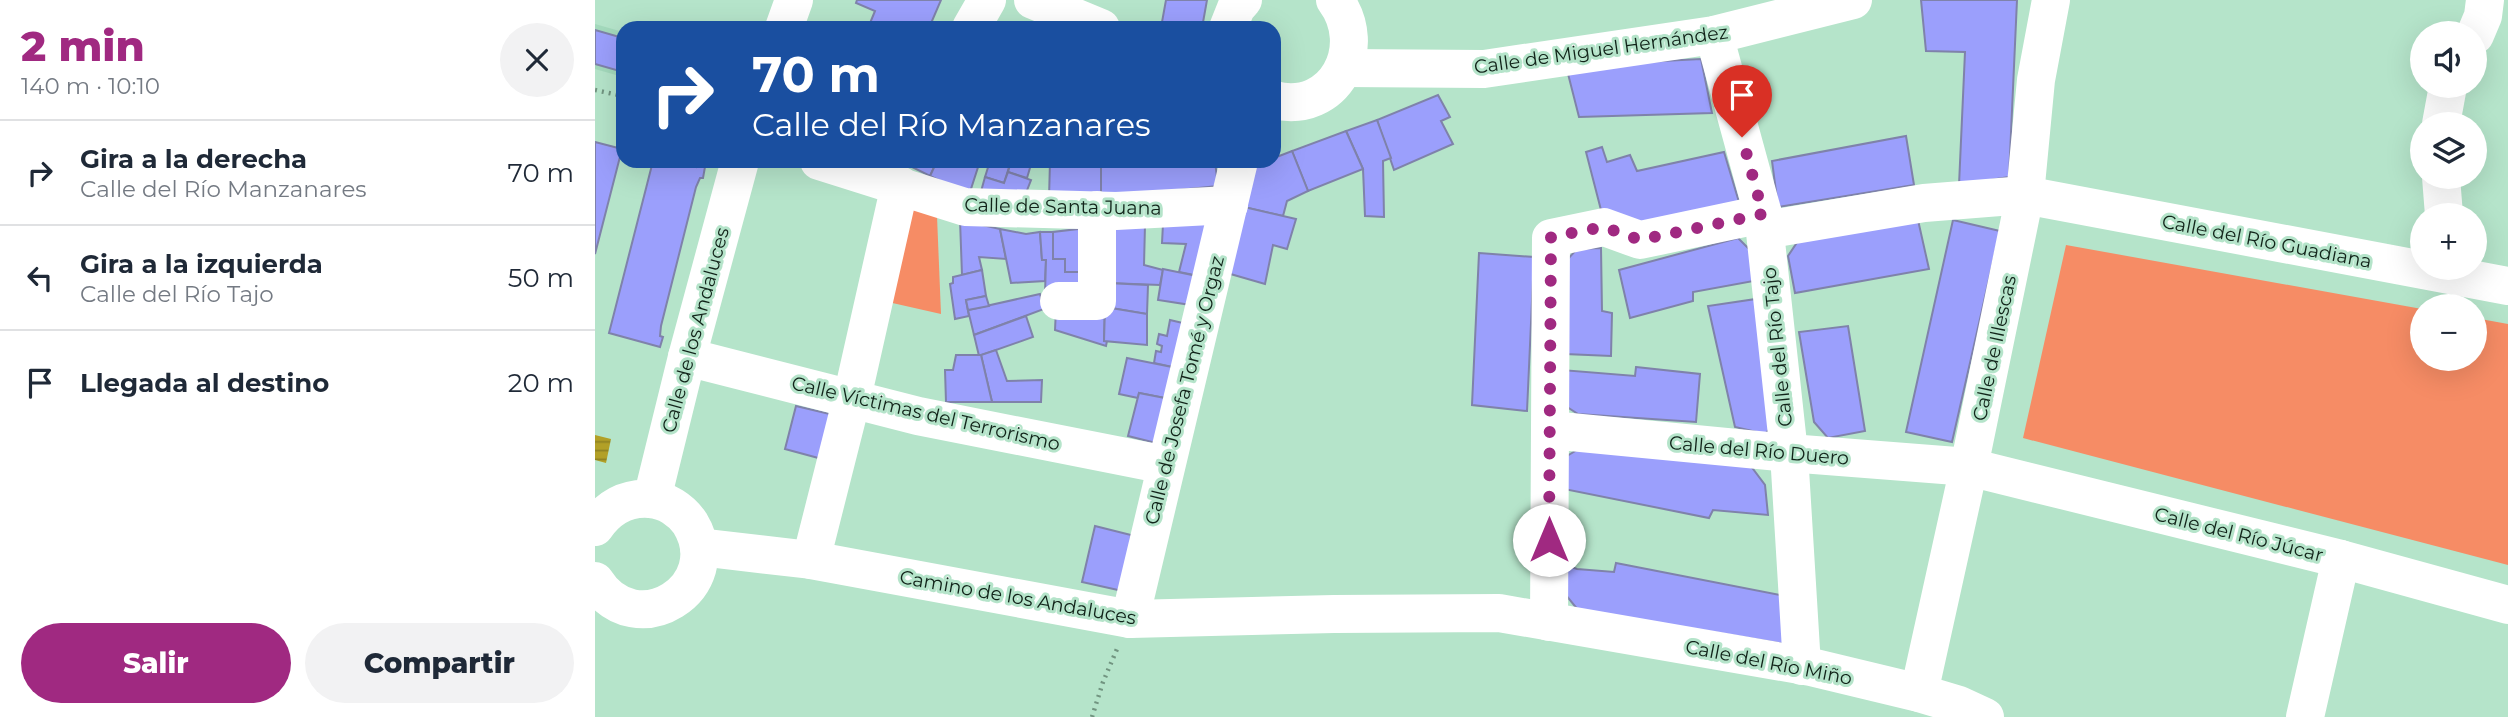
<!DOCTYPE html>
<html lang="es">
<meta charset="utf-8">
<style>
body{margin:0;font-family:Montserrat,sans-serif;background:#f2f2f3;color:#1f2937;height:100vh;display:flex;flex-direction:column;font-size:26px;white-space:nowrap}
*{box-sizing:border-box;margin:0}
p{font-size:23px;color:#747a83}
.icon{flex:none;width:38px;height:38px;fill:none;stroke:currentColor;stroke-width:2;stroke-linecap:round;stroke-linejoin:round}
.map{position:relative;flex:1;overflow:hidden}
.details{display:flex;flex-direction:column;background:#fff;width:595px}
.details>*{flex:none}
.hud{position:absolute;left:21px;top:21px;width:665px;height:147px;border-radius:21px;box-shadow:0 7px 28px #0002;background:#1a4fa0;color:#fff;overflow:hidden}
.controls{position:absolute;left:1815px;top:21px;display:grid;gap:14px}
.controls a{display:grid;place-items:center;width:77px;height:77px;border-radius:50%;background:#fff;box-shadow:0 7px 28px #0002;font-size:35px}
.pin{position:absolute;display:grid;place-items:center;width:60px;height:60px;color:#fff;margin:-72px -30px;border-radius:50% 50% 50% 0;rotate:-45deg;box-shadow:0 0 7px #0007}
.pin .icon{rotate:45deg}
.me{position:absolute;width:77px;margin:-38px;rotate:0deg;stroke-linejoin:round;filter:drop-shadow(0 0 5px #0008)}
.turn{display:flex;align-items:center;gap:24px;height:147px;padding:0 21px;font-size:32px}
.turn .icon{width:91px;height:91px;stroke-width:2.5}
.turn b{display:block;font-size:49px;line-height:60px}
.round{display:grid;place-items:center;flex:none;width:74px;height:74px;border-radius:37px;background:#f2f2f3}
.head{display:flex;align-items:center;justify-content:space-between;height:119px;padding:0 21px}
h1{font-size:42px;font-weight:800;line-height:52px;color:#a02981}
.primary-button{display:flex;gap:14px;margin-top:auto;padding:14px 21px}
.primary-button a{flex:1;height:80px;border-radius:42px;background:#a02981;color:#fff;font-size:28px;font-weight:800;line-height:80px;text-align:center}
.primary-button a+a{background:#f2f2f3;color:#1f2937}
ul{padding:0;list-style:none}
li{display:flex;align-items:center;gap:21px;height:105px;padding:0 21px;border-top:2px solid #e0e1e3}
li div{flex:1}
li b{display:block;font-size:26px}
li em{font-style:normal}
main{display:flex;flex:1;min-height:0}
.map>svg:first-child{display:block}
.built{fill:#a3d9bc}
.green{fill:#f68c65}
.water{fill:url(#water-rules)}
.building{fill:#9b9ffc;stroke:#7f82aa;stroke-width:2}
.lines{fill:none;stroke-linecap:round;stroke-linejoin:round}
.path{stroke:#719480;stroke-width:4.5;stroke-dasharray:2 5;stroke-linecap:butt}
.minor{stroke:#fff;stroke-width:38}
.route{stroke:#a02981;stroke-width:12;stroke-dasharray:0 21.6}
.labels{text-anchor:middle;stroke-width:6;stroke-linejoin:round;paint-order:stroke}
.street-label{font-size:19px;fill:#112319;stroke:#b5e4ca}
</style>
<main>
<section class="details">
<div class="head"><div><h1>2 min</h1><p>140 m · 10:10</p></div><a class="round"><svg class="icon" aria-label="close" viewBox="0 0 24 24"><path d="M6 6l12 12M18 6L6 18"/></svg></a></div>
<ul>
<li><svg class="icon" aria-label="right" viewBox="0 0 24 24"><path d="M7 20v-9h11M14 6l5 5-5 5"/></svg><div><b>Gira a la derecha</b><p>Calle del Río Manzanares</p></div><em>70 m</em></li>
<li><svg class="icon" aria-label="left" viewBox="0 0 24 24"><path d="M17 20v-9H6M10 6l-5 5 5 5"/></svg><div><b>Gira a la izquierda</b><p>Calle del Río Tajo</p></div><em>50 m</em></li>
<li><svg class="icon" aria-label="arrive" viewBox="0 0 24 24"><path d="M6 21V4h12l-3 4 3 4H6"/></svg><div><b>Llegada al destino</b></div><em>20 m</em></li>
</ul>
<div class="primary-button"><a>Salir</a><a>Compartir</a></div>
</section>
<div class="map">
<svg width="1913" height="717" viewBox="0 0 1913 717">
<defs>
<pattern id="water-rules" width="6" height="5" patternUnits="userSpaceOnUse" patternTransform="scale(1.75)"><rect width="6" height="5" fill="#b2a027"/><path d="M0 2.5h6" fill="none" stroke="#8f8221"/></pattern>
</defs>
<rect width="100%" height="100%" fill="#b5e4ca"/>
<polygon class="built" points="0,24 28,32 28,77 0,69"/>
<g class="green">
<polygon points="311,208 342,216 346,314 293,302"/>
<polygon points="1471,245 1827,309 1827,359 1880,359 1880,318 1913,324 1913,565 1428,438"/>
</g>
<polygon class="water" points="0,435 16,439 11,463 0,460"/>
<g class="building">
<polygon points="262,0 346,0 334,28 273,28 280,11 261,3"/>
<polygon points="571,0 612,0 607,28 584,28 567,22"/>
<polygon points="1326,0 1422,0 1414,177 1364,185 1370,52 1331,51"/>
<polygon points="0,30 28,38 28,72 0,64"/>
<polygon points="1106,59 1117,113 984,117 971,66"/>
<polygon points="843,95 855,117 846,121 858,144 799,170 782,120"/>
<polygon points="782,120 796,158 788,161 789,217 770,216 768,169 751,131"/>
<polygon points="751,131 768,169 713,191 697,151"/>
<polygon points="1311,136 1319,185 1183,207 1177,161"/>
<polygon points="0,142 27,149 0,254"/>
<polygon points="1007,147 1012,162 1035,155 1042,171 1129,152 1144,202 1044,227 1006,210 991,152"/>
<polygon points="697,151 713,191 692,201 688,216 649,207 658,167 679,161 679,158"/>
<polygon points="58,161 76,161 101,167 101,165 110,167 108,178 105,178 101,187 66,326 65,336 68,337 65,347 14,333"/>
<polygon points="305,161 342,161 335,176"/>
<polygon points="342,161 385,161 374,195 335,176"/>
<polygon points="395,161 416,161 409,183 390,177"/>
<polygon points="416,161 437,161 432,178 413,172"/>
<polygon points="455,161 506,161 506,198 454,199"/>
<polygon points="506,161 620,161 623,186 506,198"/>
<polygon points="413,172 436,180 429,198 385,195 390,177 409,183"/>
<polygon points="649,207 701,219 692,249 678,245 670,284 632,273"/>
<polygon points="365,220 405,229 411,259 384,257 387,270 367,275"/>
<polygon points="618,220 604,276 584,272 591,244 567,243 568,224"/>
<polygon points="1323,220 1334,269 1200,293 1193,256 1203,241"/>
<polygon points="1358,220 1405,231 1357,442 1311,432"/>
<polygon points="550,225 549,265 568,270 565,285 512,283 514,227"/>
<polygon points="492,228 490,272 470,272 470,259 458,259 458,232"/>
<polygon points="405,229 431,234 445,232 447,260 451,260 450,281 416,283"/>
<polygon points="445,232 458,232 458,259 470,259 470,272 490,272 490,295 450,294 451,260 447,260"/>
<polygon points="1143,238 1158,253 1164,280 1098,292 1098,301 1035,318 1024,270"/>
<polygon points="1006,248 1007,311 1017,313 1016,356 970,354 971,261 982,249"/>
<polygon points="884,253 939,257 932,411 877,405"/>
<polygon points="568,269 602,276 596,305 563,300"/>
<polygon points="387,270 391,296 371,300 374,316 360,319 355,284 358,283 358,277"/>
<polygon points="512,283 553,285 552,314 510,307"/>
<polygon points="445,294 449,309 379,335 373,310"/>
<polygon points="391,296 394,306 373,310 371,300"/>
<polygon points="1161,299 1182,421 1170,434 1140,427 1113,306"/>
<polygon points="510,304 509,341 512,341 511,346 460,330 461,309"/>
<polygon points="510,307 552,314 552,345 509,341"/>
<polygon points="431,316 438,337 384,356 379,335"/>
<polygon points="575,320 592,324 582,368 559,363 561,351 566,352 567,346 562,344 564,334 572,336"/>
<polygon points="1253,326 1270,431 1233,438 1219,422 1204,332"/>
<polygon points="401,350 412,381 447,380 446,402 397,402 386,355"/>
<polygon points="361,355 386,355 397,402 351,402 350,370 358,370"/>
<polygon points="532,358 582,368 575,399 544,393 543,398 524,394"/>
<polygon points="1041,367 1105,374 1101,422 983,414 966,403 967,370 1040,376"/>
<polygon points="544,393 575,399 565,444 533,436"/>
<polygon points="201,406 239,415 227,459 190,449"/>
<polygon points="982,450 1155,465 1170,485 1173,515 1118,510 1114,518 969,489 967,459"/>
<polygon points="500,526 536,535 532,592 487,582"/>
<polygon points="1021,563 1190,596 1189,644 983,610 970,594 971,565 982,569 1019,572"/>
</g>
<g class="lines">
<g class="path">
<polyline points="0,90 28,96"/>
<polyline points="497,717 508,682 522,649"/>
</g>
<g class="minor">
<polyline points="438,0 506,28"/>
<polyline points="189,28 199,0"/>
<polyline points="376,28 392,0"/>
<polyline points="633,28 641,8 648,0"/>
<polyline points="1119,35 1168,214 1194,453 1207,666"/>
<polyline points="1880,35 1888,16 1890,0"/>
<polyline points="750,68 889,69 1119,35 1258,0"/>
<path d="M679,100C740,115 775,47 740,0"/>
<polyline points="1846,124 1853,86"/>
<polyline points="224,161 370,207 521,211 634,205"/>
<polyline points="1846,177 1849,215"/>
<polyline points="1170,230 1329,203 1430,195 1913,286"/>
<polyline points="464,301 502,301 502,210"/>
<polyline points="92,357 323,416 571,465"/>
<polyline points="955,430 1194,453 1374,467 1746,559 1913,605"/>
<polyline points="57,499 92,357 145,161"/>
<path d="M0,527C13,508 31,497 55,499C71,500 86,510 95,523C134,587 41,646 0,581"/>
<polyline points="104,547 216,560 535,619 739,614 904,613 1216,667 1324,693 1364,705 1390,717"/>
<polyline points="216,560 257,398 305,185"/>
<polyline points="535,619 644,161"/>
<polyline points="954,622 956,238 1009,227 1045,240 1168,214"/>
<polyline points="1324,693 1374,467 1430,195 1441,80 1456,0"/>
<polyline points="1710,717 1746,559"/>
</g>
</g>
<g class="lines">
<polyline class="route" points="954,540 956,237 1009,227 1045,240 1168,214 1147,137"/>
</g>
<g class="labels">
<g class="street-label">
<text transform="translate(1006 49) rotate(-8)" y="7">Calle de Miguel Hernández</text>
<text transform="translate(468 206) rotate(1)" y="7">Calle de Santa Juana</text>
<text transform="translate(1672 241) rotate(11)" y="7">Calle del Río Guadiana</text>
<text transform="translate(100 330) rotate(-75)" y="7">Calle de los Andaluces</text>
<text transform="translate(1182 347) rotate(-96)" y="7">Calle del Río Tajo</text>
<text transform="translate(1399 348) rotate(-78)" y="7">Calle de Illescas</text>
<text transform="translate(589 390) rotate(-76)" y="7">Calle de Josefa Tomé y Orgaz</text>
<text transform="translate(331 413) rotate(13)" y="7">Calle Víctimas del Terrorismo</text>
<text transform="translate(1164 450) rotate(5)" y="7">Calle del Río Duero</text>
<text transform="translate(1644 534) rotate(14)" y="7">Calle del Río Júcar</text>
<text transform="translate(423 597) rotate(10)" y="7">Camino de los Andaluces</text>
<text transform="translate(1174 662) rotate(11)" y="7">Calle del Río Miño</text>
</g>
</g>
</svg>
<div class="controls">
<a><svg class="icon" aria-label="sound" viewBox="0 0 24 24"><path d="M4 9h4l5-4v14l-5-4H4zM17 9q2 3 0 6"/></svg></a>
<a><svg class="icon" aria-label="layers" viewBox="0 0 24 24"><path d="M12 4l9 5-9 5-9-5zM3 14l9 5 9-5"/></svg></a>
<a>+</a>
<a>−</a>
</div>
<div class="pin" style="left:1147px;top:137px;background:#d93025"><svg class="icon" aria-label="arrive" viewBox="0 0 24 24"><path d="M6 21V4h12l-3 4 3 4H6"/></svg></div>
<svg class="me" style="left:954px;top:540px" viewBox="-20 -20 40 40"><circle r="19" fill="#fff"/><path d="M0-13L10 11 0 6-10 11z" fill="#a02981"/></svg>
<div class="hud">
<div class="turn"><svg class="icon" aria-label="right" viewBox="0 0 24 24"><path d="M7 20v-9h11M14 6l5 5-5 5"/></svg><div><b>70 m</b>Calle del Río Manzanares</div></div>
</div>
</div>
</main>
